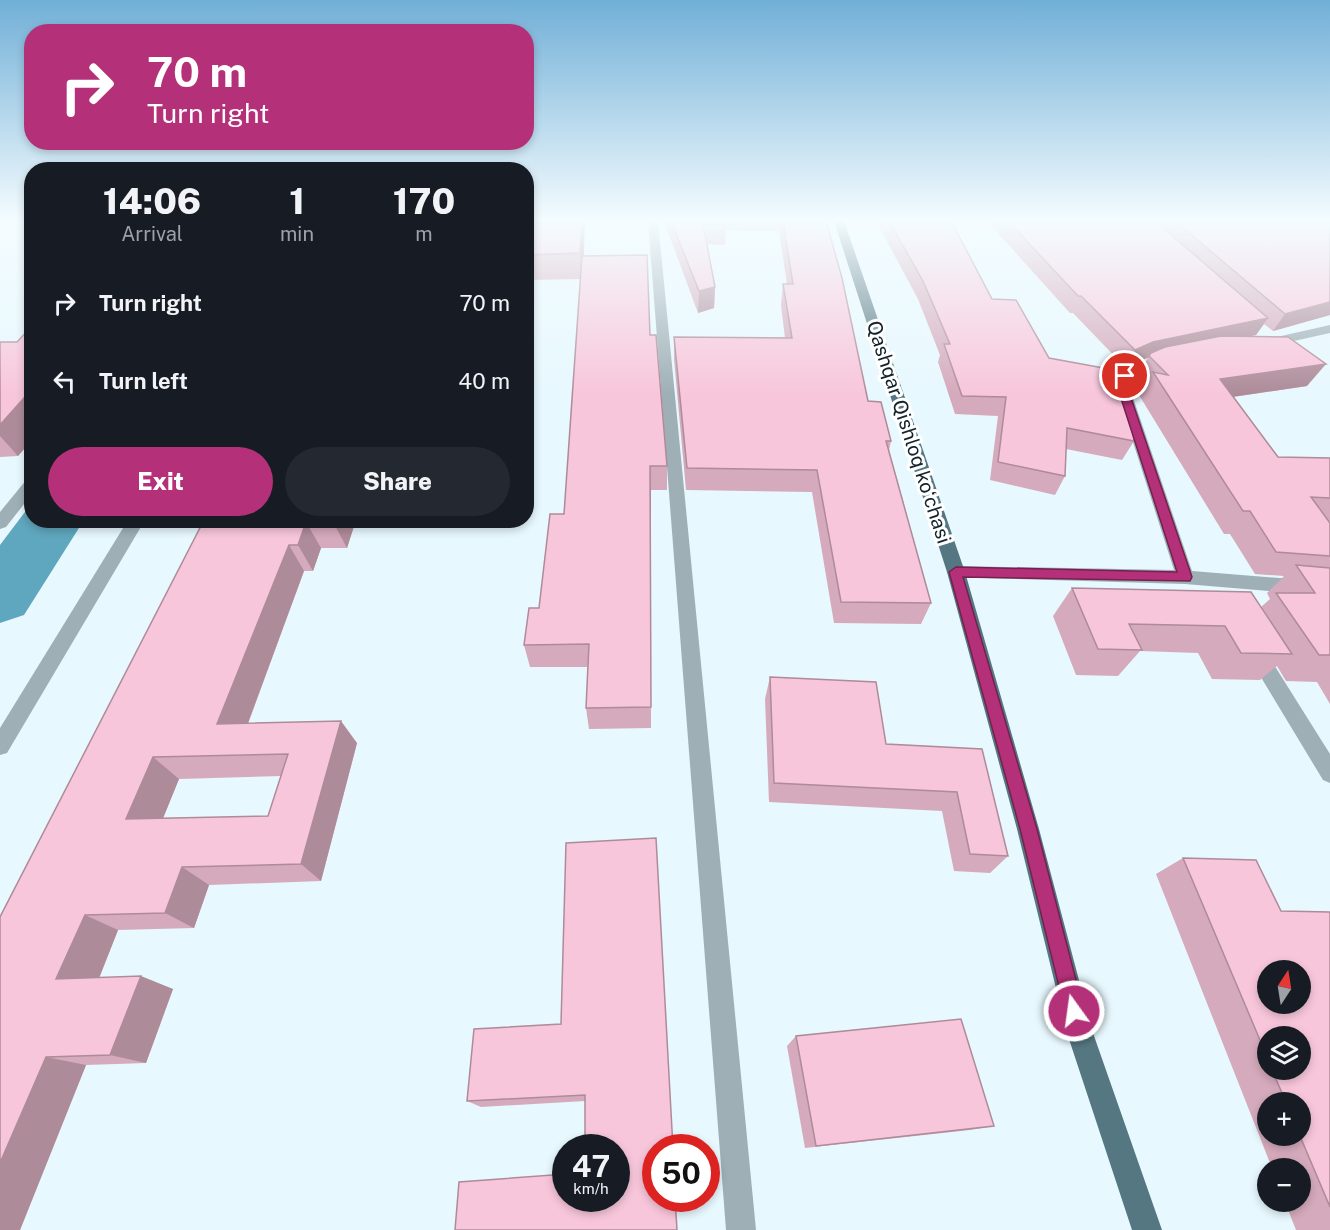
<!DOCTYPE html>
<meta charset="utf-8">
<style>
body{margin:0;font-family:"Public Sans",sans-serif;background:#242831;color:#f1f3f6;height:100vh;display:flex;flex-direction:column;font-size:22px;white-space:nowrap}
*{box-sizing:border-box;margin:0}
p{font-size:20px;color:#9ea1a6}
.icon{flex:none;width:33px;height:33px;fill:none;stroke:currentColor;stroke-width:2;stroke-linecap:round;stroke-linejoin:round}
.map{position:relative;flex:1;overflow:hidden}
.details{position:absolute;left:24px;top:162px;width:510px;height:366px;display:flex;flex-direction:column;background:#171b24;border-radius:24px;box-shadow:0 3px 9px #0003}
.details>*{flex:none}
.banner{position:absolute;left:24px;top:24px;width:510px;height:126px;border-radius:24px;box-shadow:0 3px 9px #0003;background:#b43179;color:#fff;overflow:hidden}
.needle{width:39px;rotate:12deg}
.controls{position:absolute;left:1257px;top:960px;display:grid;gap:12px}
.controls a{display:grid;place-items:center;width:54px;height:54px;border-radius:50%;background:#171b24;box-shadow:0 3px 9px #0003;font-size:30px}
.speed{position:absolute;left:552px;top:1134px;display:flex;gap:12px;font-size:30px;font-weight:700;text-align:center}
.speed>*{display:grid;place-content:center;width:78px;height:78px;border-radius:50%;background:#171b24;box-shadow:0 3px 9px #0003;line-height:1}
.speed small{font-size:15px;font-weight:400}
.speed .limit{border:9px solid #d22;background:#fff;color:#111}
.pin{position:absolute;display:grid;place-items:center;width:51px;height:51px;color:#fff;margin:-26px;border:3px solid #fff;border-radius:50%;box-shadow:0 2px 6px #0007}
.me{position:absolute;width:66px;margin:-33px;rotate:346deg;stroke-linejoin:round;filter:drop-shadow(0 0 4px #0008)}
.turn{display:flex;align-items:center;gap:21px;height:126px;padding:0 24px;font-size:27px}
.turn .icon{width:78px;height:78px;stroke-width:2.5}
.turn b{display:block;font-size:42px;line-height:51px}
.eta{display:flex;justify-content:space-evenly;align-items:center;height:102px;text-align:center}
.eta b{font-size:36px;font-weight:800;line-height:42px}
.primary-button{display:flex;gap:12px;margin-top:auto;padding:12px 24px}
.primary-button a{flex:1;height:69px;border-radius:36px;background:#b43179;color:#fff;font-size:24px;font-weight:800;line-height:69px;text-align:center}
.primary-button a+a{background:#242831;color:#f1f3f6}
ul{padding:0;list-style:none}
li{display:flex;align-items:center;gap:18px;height:78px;padding:0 24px}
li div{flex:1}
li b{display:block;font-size:22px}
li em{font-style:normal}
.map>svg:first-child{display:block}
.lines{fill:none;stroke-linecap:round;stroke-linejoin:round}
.river{fill:#5fa7be;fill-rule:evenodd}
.minor{fill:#9eb0b6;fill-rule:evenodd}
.major{fill:#557781;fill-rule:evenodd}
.wall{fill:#d5aabc;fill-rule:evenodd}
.shaded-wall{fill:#ae8b99}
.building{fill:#f8c6db;stroke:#ae8b99;stroke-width:1.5;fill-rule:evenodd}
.route{fill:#b43179;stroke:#75204f;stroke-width:1.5}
.labels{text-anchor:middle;stroke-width:6;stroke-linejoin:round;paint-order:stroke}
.street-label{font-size:20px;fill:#132329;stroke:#fff}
</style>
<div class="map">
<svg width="1330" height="1230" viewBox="0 0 1330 1230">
<rect width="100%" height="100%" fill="#e7f8fe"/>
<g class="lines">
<polygon class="river" points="31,504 32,520 84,520 24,615 0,623 0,545"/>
<g class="minor">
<polygon points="648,221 658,221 756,1230 726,1230"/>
<polygon points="1330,325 1330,333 1267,347 1261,343 1263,340"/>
<polygon points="1166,357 1173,361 1171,364 1138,373 1129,386 1192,571 1330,582 1330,596 1185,584 950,577 947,572 950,567 956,566 1174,570 1115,386 1129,367"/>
<polygon points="32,478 32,494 6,527 0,529 0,512 27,479"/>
<polygon points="128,520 145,520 7,753 0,755 0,728"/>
<polygon points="1257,646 1264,649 1330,754 1330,783 1323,780 1250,659 1248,654 1250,649"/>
</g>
<polygon class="major" points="834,221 844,221 965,572 1039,829 1093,1033 1162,1230 1132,1230 1067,1033 1017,829 947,572"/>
</g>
<g class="wall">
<polygon points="526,221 585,221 583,256 650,335 667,466 667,490 651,490 651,728 589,729 586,708 588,667 530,667 524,645 539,608 564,514 581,279 526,280"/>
<polygon points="664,221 826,221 868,401 891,441 889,450 931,603 921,624 834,623 812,492 686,490 674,359 674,337 785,338 781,305 783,284 787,284 779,231 726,230 725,245 707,244 715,287 714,308 698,313"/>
<polygon points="876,221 951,221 992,299 1049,358 1134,441 1122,460 1066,449 1065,476 1055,495 990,480 998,416 955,414 938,362 940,355 918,299"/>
<polygon points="987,221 1330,221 1330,315 1273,331 1264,324 1256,335 1250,336 1307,386 1233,397 1278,457 1330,458 1330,521 1328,521 1330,523 1330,704 1317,682 1286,681 1277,666 1260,680 1212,679 1198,653 1140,651 1118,676 1076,675 1053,616 1072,588 1261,607 1270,599 1267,593 1284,576 1255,574 1230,534 1224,534 1139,395 1144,387 1136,379 1148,358 1143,359 1125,367 1073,313 1070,313"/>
<polygon points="32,326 32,440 18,456 0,457 0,342 17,342"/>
<path d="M204,520H356L347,548H321L313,571H304L248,724L357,743L321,881L209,885L194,928L118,930L99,978L173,989L146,1063L86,1065L20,1230H0V917ZM281,776L268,816L163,818L179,779Z"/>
<polygon points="770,677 886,744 982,749 1008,856 990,873 954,871 942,811 769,802 765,699"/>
<polygon points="566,843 616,1198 585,1101 481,1107 467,1101 561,1024"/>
<path d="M1183,858L1281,911L1330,912V1230H1296L1285,1202H1300V1168H1272L1156,874ZM1268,1036L1300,1070H1268ZM1268,1102H1300V1136H1268Z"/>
<polygon points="796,1036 994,1126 970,1130 805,1148 787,1046"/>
</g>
<g class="shaded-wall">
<polygon points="582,221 585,221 583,279 580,253"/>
<polygon points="715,287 714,308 698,313 699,291"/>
<polygon points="1330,302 1330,315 1273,331 1285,314"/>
<polygon points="1268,318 1256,335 1150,357 1149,356 1148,358 1143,359 1125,367 1135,350 1153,342"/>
<polygon points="1326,364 1307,386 1204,401 1220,379"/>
<polygon points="32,389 32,440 18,456 0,436 0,425"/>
<polygon points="650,466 651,490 651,728 651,707"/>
<polygon points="334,520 356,520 347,548 333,522"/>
<polygon points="306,522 321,548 313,571 298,545"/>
<polygon points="289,545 304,571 239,747 217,724"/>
<polygon points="341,721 357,743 321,881 301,864"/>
<polygon points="153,757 179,779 155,838 126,819"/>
<polygon points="182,867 209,885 194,928 165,913"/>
<polygon points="85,915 118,930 94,991 56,979"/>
<polygon points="141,976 173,989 146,1063 110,1055"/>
<polygon points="46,1057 86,1065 20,1230 0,1230 0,1163"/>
</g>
<g class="building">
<polygon points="526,221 582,221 580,253 526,255"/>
<polygon points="671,221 726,221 726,225 703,224 715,287 699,291"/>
<polygon points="783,221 826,221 842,278 868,401 881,402 891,441 886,441 931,603 841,602 817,470 687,468 674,337 792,338 783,284 793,284"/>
<polygon points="889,221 951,221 992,299 1016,300 1049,358 1125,372 1130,387 1134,441 1067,428 1065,476 998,462 1006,397 962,396 944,344 950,344 923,281"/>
<polygon points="1008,221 1155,221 1268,318 1153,342 1135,350 1081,296 1078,296"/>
<polygon points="1175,221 1330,221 1330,302 1285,314"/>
<polygon points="647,255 650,335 656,335 667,466 650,466 651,707 586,708 589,644 524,645 529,608 539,608 550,514 564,514 582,256"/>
<polygon points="32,326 32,389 0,425 0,342 17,342"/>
<polygon points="1221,336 1288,337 1326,364 1220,379 1278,457 1330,458 1330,498 1311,497 1330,523 1330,556 1276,552 1250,511 1243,511 1153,372 1168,375 1149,356 1151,353 1165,347"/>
<path d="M204,520H334L333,522H306L298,545H289L217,724L341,721L301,864L182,867L165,913L85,915L56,979L141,976L110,1055L46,1057L0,1163V917ZM288,754L268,816L126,819L153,757Z"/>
<polygon points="1296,565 1330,568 1330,655 1319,655 1276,593 1315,593"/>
<polygon points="1072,588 1251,592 1292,654 1241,653 1225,626 1129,624 1142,650 1098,649"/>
<polygon points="770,677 876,682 886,744 982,749 1008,856 970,854 957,792 774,783"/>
<polygon points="656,838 673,1148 656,1148 656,1198 675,1198 677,1230 455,1230 459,1182 566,1174 566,1198 616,1198 616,1148 585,1148 585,1095 467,1101 474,1029 561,1024 566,843"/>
<path d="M1183,858L1256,860L1281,911L1330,912V1207L1300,1136V1102H1286L1272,1070H1300V1036H1268V1059ZM1268,970H1300V1004H1268Z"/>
<polygon points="961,1019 994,1126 816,1146 796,1036"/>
</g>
<linearGradient id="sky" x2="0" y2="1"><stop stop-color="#71afd7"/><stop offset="0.56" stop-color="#f4fcff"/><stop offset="1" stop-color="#f4fcff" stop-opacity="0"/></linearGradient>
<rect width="1330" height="394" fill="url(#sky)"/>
<polygon class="route" points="1125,373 1130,376 1127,386 1192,577 1190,581 963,577 1037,829 1084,1011 1081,1018 1074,1020 1068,1018 1065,1011 1020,829 949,572 956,567 1177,572 1117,386 1120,376"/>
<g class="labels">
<g class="street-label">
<text transform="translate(909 432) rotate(72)" y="7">Qashqar Qishloq koʻchasi</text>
</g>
</g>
</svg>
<div class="controls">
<a><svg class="needle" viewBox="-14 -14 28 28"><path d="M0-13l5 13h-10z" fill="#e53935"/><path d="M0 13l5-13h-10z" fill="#9ea1a6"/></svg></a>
<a><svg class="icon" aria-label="layers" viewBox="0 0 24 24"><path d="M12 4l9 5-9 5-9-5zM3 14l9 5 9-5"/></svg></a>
<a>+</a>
<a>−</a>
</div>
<div class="speed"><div>47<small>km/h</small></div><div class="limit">50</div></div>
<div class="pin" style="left:1125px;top:376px;background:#d93025"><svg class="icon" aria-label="arrive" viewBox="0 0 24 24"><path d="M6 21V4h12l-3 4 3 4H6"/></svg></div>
<svg class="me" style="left:1074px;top:1011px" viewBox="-20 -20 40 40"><circle r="17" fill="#b43179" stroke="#fff" stroke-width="3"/><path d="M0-11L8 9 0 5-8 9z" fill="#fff"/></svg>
<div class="banner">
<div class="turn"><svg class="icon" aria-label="right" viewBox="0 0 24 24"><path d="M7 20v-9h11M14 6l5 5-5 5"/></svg><div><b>70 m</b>Turn right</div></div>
</div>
<section class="details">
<div class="eta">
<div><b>14:06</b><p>Arrival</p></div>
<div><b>1</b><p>min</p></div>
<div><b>170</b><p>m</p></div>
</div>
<ul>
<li><svg class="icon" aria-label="right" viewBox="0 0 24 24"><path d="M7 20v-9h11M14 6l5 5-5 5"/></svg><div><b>Turn right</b></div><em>70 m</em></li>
<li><svg class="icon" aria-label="left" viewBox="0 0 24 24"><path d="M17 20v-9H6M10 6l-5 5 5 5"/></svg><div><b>Turn left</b></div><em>40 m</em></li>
</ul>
<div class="primary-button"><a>Exit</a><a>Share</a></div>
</section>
</div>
